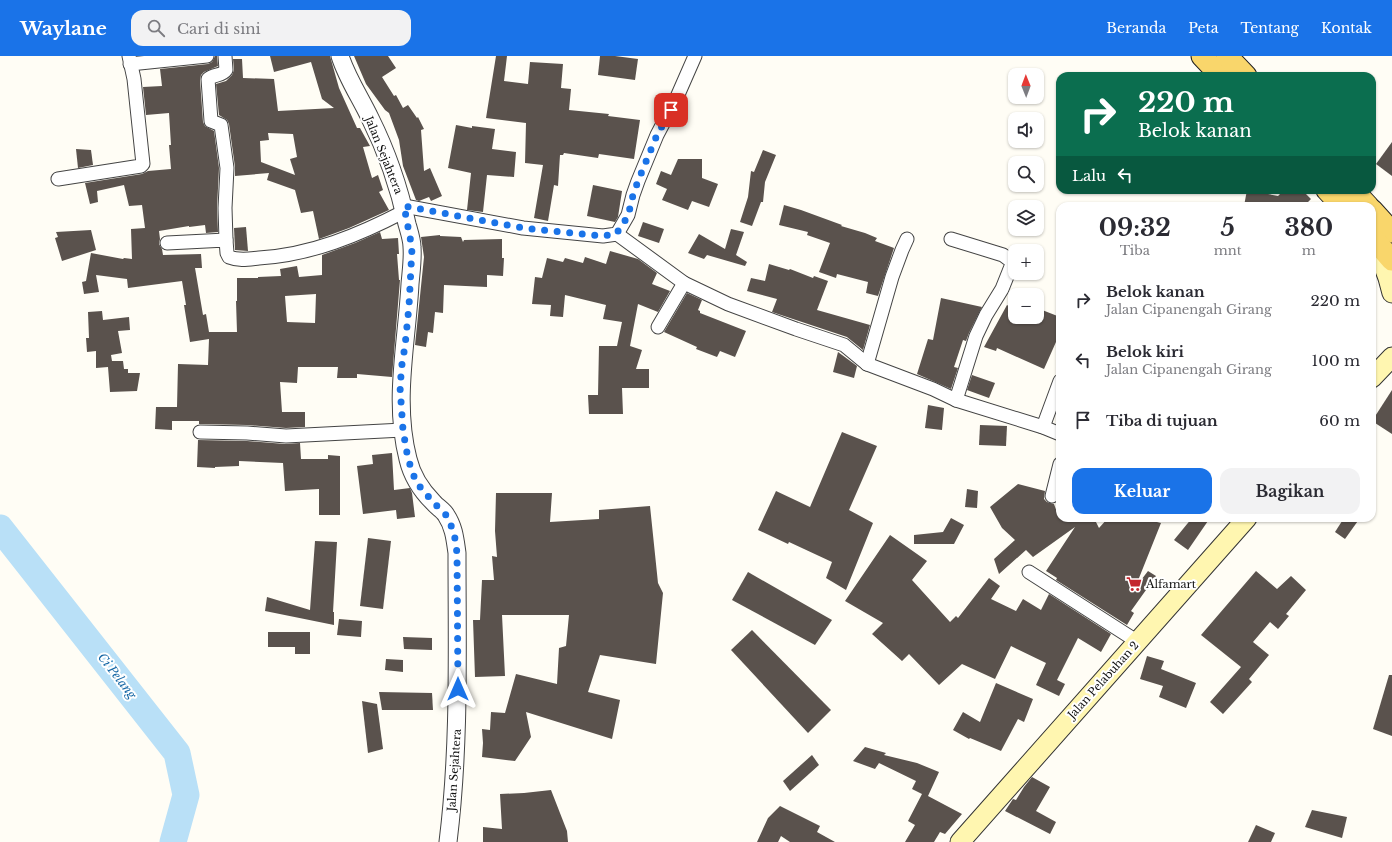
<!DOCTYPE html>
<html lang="id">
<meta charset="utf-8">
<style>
body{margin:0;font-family:"Libre Baskerville",serif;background:#f2f2f3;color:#2b2b33;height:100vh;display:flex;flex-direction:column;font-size:15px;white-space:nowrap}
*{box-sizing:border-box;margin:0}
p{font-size:13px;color:#7c7c81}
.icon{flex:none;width:22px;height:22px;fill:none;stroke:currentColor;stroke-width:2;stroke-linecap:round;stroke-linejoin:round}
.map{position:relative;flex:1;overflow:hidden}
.sheet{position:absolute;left:1056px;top:146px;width:320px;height:320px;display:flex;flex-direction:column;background:#fff;border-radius:12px;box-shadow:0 1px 3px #0004}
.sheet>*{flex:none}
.top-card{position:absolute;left:1056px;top:16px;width:320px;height:122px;border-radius:12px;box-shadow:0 1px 3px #0004;background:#0b6e4f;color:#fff;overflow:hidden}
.needle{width:26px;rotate:359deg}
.buttons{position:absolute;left:1008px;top:12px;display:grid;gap:8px}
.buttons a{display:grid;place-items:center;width:36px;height:36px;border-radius:8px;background:#fff;box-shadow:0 1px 3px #0004;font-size:20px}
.pin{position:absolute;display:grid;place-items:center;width:34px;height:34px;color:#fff;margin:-17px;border-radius:8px;box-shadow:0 2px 6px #0006}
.me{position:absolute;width:44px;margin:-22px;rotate:0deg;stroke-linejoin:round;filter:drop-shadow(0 0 3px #0008)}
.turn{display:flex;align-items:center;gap:14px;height:84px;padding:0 16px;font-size:18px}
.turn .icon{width:52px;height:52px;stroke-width:2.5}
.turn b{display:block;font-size:28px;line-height:34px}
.then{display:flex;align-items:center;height:38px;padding:0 16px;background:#0003;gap:8px;font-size:15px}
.eta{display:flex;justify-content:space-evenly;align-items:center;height:68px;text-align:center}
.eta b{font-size:24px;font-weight:800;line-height:28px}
.cta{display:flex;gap:8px;margin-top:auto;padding:8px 16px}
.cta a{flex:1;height:46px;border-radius:12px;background:#1a73e8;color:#fff;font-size:16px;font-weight:800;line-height:46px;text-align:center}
.cta a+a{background:#f2f2f3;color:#2b2b33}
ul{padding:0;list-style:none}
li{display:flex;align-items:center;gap:12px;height:60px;padding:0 16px}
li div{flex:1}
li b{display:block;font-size:15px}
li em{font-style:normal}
header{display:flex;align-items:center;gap:24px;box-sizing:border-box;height:56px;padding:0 20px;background:#1a73e8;color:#fff}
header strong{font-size:19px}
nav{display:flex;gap:22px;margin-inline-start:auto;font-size:14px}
.search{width:280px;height:36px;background:#f2f2f3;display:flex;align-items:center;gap:10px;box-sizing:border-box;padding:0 14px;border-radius:12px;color:#7c7c81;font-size:15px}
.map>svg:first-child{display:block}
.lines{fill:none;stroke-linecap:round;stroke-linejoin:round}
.river{stroke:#b9e0f7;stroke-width:27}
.building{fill:#5a524d;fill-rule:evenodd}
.minor-casing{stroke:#444;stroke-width:15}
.tertiary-casing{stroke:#444;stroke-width:19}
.secondary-casing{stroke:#333;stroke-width:21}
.primary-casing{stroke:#222;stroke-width:23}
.minor{stroke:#fff;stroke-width:13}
.tertiary{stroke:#fff;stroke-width:17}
.secondary{stroke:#fff6b0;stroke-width:19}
.primary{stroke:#f9d66b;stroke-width:21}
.route{stroke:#1a73e8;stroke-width:7;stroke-dasharray:0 12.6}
.labels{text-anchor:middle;stroke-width:4;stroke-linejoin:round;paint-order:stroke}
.street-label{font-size:11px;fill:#111;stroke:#fff}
.poi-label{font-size:11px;fill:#111;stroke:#fff;text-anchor:start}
.water-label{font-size:12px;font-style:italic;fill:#1768a6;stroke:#fff}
</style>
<header>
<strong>Waylane</strong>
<div class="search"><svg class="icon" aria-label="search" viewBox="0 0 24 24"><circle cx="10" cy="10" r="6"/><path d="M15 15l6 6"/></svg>Cari di sini</div>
<nav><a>Beranda</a><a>Peta</a><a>Tentang</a><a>Kontak</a></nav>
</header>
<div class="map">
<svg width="1392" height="786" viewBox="0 0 1392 786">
<rect width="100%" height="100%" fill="#fffdf5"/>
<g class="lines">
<polyline class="river" points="0,472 177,697 186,739 173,786"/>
</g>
<g class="building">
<path d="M215,0H217L218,10L204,16L201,19L200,24L203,66L205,70L214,75L219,112L217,152L218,176L206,177L205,169L189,171V170L159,175L160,183L159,188L162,193L163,199L201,198L202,212H195L203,259L206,258L209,276H237L236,245H237V222H258V221L281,220L280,213L297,210L299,221L322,219V199L355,187L380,176L382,183L398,182L399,198H397L399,224H400L392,321L357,318V322H337L338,311H298L297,327L280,326L282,356H305V371L286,372L247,369L199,368V365H172V374L155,373L156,351H177L178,308L208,309L209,283L190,286L184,249H186L182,225L128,232L127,223L96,219L99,236L84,238L82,226L86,225L91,197L123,203L124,202L132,203L131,173L145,172L142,149L129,150L124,129L97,135L98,146L90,148L85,127L142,118L148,115L171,113L169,89H171L169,57L146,59L143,31L162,30L160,13L208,8L212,6ZM316,238L315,267L287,266L285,240Z"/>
<path d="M270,0H330L339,32L357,72H360L370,90L363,91L372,122L378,119L383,134L379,136L389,154L349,172L319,183L313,155L301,157L295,134L267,124L269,117L235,120V111L229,68L227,64L219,59L216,28L226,25L232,19L234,14L233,3H242L243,22L274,23L278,55L334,52L322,43L311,6L274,16ZM268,77L293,78L297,101L290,103L295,119L261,106L260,85L269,84Z"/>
<polygon points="354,0 388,0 396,12 382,21 394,40 396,39 403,52 408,49 417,62 418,61 424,73 421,74 424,115 430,112 442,140 431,145 429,141 419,145 416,144 403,110 399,84 389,57 385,54 366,28"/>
<polygon points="496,0 507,0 504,25 528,28 530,6 563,8 561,32 571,33 569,54 609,58 608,60 640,64 634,103 599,98 598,102 564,97 563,99 560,99 558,130 554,129 548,165 534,162 543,109 525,107 526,67 486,62"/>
<polygon points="600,0 615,0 638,3 635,24 598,19"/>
<polygon points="456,69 472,72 472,70 495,73 492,93 516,96 514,121 487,119 483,156 467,154 471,117 448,112"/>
<polygon points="1392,86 1392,120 1376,108"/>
<polygon points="76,93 91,94 93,109 78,112"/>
<polygon points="763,94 776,99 765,126 763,146 761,146 752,170 740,166 748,141 751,115 754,116"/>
<polygon points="678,103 702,103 702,122 718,128 709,151 692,145 688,154 662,144 667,133 656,128 661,115 671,119"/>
<polygon points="593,129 622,135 618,161 615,166 587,160"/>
<polygon points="1247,134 1278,140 1284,134 1302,134 1311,143 1304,150 1244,150"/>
<polygon points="784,149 801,154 842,169 841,170 865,177 877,182 875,185 894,192 878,240 866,237 868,226 837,218 836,222 819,216 830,187 807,179 808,176 779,169"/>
<polygon points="643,166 664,173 659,187 638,180"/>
<polygon points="246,171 248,195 235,194 234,172"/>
<polygon points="731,173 744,176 736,199 747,206 745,210 707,199 704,203 688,197 699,178 725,193"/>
<polygon points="91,174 96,194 62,205 55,182 58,181 56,176"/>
<polygon points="440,179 440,180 461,181 463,186 464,184 502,183 502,202 504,202 503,220 487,219 487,231 444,229 443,257 435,256 433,277 428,276 426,291 415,289 424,201 421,181"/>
<polygon points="610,195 638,203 657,217 652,228 670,235 658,256 638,248 630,290 642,294 636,313 649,313 649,332 622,332 623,358 589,358 588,339 598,339 599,290 617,290 622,266 603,263 606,249 565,239 563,261 550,260 551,249 532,248 535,221 542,222 547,202 563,206 565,202 583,207 585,201 606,208"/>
<polygon points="769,208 789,214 790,213 813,222 814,220 828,225 817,254 870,269 863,294 847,281 772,256 777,243 747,235 751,222 765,225"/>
<polygon points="687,237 702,244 698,254 700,255 700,257 746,275 735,301 720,295 717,301 696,293 697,291 664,276"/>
<polygon points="941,242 982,251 969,277 966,285 963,284 954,311 958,312 951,333 917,318 928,283 933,284"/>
<polygon points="1007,249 1015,254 1015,261 1028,261 1037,266 1037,252 1060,261 1060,287 1056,286 1044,313 997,292 996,295 984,291"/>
<polygon points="102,255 103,264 129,261 130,274 118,275 122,297 111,299 112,305 123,305 124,313 128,313 128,317 140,317 137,335 110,336 108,311 96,312 96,295 87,296 86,282 89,282 88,256"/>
<polygon points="838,296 857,310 854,322 833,316"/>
<polygon points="972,319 995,327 989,342 967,334"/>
<polygon points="1392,334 1392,378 1372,365"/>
<polygon points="928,349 944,352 942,374 925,372"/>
<polygon points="980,369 1007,370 1006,390 979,389"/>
<polygon points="842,376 877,390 849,454 873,467 846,534 826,522 832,506 789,486 788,488 758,474 776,435 810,451"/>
<polygon points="198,384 247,385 285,388 300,387 301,403 328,403 328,399 340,400 340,459 319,459 319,433 285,435 283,407 239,405 239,410 215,411 215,412 197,411"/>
<polygon points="392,397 394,434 410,432 412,437 415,461 397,463 396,454 363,458 357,410 373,408 372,399"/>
<polygon points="1018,428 1045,435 1044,443 1047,446 1054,448 1059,462 1094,462 1099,472 1108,462 1159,462 1157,466 1161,467 1135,532 1148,515 1156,520 1131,555 1134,557 1127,569 1056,524 1057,522 1046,515 1075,471 1033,501 1026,494 999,518 994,503 1015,484 1002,472 990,451"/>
<polygon points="967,433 978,435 977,452 965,451"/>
<polygon points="496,437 552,437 550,466 599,463 599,454 650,450 658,527 663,537 656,608 600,599 588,636 620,644 612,683 526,656 531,681 515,705 482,701 483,687 482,673 490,674 491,656 505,657 516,618 557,628 559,592 566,590 569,559 502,559 505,620 475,621 473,564 480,564 482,524 494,524 492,500 497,501 495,475"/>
<polygon points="951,462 964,469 954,488 914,488 914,479 943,476"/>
<polygon points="1192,462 1210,462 1188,494 1174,484"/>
<polygon points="1344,462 1360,462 1345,483 1335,476"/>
<polygon points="890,479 927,505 912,524 950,566 956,560 958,562 989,522 1000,530 991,543 1016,555 1023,543 1041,554 1049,538 1111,578 1101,596 1078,582 1057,624 1065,628 1059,640 1036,629 1046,607 1011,590 995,623 962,608 939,629 909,598 902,605 872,578 883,567 845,545"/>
<polygon points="368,482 391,485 383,553 360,550"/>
<polygon points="315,485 337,486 333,556 334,556 334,569 265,555 267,541 310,554"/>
<polygon points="1256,515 1277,533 1291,520 1306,534 1286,558 1289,560 1278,573 1270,566 1253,586 1269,599 1249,623 1252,626 1223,658 1210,646 1241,611 1201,579"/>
<polygon points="748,516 832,564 815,589 732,544"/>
<polygon points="339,563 362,565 361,581 337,579"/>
<polygon points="752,574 831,654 808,677 731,594"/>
<polygon points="268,576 310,576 310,598 295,598 295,591 268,591"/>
<polygon points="403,581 432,582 432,594 404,593"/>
<polygon points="1147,600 1164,605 1161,613 1196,627 1186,652 1159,641 1163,630 1140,623"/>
<polygon points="386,603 403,604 403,616 385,614"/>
<polygon points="1389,619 1392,619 1392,680 1373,673"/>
<polygon points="996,627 1033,643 1024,666 1018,663 1001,695 970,682 969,683 953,674 963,656 980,666"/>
<polygon points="379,636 432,637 433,654 382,654"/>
<polygon points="362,645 377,648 383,693 368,697"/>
<polygon points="865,691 886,697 884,699 917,707 939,716 928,740 962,758 945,778 940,776 934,786 905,786 915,769 908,765 922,738 912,733 916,725 879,707 875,713 853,705"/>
<polygon points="812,699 819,709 790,735 783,725"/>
<polygon points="1032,721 1050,731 1036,755 1056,766 1050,778 1005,755 1013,743 1016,744 1024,731"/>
<polygon points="551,734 567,775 568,786 483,786 483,771 502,773 500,738 524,737"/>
<polygon points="780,750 820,770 817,776 835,786 790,786 781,780 778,786 757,786 768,762"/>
<polygon points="1312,754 1347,761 1342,782 1305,771"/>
<polygon points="1256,769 1275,777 1271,786 1248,786"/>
</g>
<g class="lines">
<defs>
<g id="minor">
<path d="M225,0L226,14C222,20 214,18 208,23L211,65L221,69L227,112L225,152L226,184"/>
<polyline points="130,8 207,0"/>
<polyline points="58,123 141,110 143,108 134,23 129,0"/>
<polyline points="404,150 523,172 603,180 617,178 628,159 633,139 638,125 657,79 677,41 695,0"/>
<polyline points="617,178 684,227 728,248 796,273 844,289 867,308 933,333 956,344 1043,371 1060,378"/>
<polyline points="951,183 1003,199 1011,205 1012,208 1002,233 986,259 976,280 956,344"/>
<path d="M167,187L226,184L227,197L229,201C239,205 249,203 259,202C311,199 359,179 405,155"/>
<polyline points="658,271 684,227"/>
<polyline points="867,308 892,221 902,194 907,183"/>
<polyline points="1043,371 1060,325"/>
<polyline points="200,376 247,377 286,380 403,374"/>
<polyline points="1052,440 1060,408"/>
<polyline points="1029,516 1138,586"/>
</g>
<path id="tertiary" d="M340,0C347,22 360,41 370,62C387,96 399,131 407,168C409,175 412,184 412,191C413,203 411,216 410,228C407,286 393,345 408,403C412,420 421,434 433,446C437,451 443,454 446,459C454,471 455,483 457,497C457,593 460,690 448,786"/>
<g id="secondary">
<polyline points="1375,187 1388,222 1392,237"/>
<polyline points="1372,322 1392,301"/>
<polyline points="960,786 1247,462"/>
</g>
<g id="primary">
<polyline points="1202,0 1221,20"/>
<polyline points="1227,0 1246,20"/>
<polyline points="1327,134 1342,150"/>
<polyline points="1353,134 1368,150"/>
<polyline points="1372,154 1392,176"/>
<polyline points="1372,181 1392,204"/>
</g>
</defs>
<use href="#minor" class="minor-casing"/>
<use href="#tertiary" class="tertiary-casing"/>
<use href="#secondary" class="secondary-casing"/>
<use href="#primary" class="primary-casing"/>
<use href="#minor" class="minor"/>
<use href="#tertiary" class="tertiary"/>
<use href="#secondary" class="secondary"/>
<use href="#primary" class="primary"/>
</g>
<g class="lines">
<polyline class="route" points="458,633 457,497 454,476 446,459 433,446 416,426 408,403 403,374 400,331 402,308 405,290 409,250 412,192 404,150 523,172 603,180 616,178 628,160 633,139 638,125 657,79 671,54"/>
</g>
<defs>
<symbol id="supermarket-bare" viewBox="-9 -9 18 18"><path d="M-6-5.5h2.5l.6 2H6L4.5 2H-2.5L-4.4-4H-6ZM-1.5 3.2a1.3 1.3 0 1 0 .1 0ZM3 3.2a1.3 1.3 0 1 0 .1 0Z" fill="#c4262e" stroke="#fff" stroke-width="2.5" paint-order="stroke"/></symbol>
</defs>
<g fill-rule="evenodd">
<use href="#supermarket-bare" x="1123" y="517" width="22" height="22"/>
</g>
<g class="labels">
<g class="street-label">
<text transform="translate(384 99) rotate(68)" y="4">Jalan Sejahtera</text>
<text transform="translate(1103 624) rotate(-48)" y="4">Jalan Pelabuhan 2</text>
<text transform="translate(454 714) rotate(-86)" y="4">Jalan Sejahtera</text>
</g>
<g class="poi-label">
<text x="1146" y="532">Alfamart</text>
</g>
<g class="water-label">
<text transform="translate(117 620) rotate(52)" y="4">Ci Pelang</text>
</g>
</g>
</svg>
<div class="buttons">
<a><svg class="needle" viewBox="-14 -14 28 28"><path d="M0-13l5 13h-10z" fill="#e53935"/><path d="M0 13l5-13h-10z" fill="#7c7c81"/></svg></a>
<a><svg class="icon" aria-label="sound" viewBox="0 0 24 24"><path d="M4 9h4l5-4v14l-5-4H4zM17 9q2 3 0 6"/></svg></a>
<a><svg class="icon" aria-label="search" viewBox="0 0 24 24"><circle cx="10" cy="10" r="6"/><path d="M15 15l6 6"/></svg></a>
<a><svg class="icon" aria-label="layers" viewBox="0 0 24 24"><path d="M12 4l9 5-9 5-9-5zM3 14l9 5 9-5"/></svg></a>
<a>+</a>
<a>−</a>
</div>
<div class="pin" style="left:671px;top:54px;background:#d93025"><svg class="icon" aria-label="arrive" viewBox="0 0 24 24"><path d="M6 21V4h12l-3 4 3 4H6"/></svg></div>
<svg class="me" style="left:458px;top:633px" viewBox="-20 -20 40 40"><path d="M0-17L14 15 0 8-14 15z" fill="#1a73e8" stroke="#fff" stroke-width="4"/></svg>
<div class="top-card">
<div class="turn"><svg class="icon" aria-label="right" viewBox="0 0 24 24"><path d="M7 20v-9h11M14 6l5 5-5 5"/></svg><div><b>220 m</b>Belok kanan</div></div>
<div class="then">Lalu<svg class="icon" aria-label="left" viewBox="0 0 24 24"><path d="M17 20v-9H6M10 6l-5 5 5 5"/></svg></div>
</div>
<section class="sheet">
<div class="eta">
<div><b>09:32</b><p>Tiba</p></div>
<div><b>5</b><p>mnt</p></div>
<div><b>380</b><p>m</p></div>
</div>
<ul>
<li><svg class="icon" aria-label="right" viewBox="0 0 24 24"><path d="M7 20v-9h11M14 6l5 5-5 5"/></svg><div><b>Belok kanan</b><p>Jalan Cipanengah Girang</p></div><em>220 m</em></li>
<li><svg class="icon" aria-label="left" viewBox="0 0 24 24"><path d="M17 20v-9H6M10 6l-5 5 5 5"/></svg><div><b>Belok kiri</b><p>Jalan Cipanengah Girang</p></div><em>100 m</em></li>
<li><svg class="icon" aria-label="arrive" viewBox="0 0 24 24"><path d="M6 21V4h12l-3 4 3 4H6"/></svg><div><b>Tiba di tujuan</b></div><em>60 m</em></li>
</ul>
<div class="cta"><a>Keluar</a><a>Bagikan</a></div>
</section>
</div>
